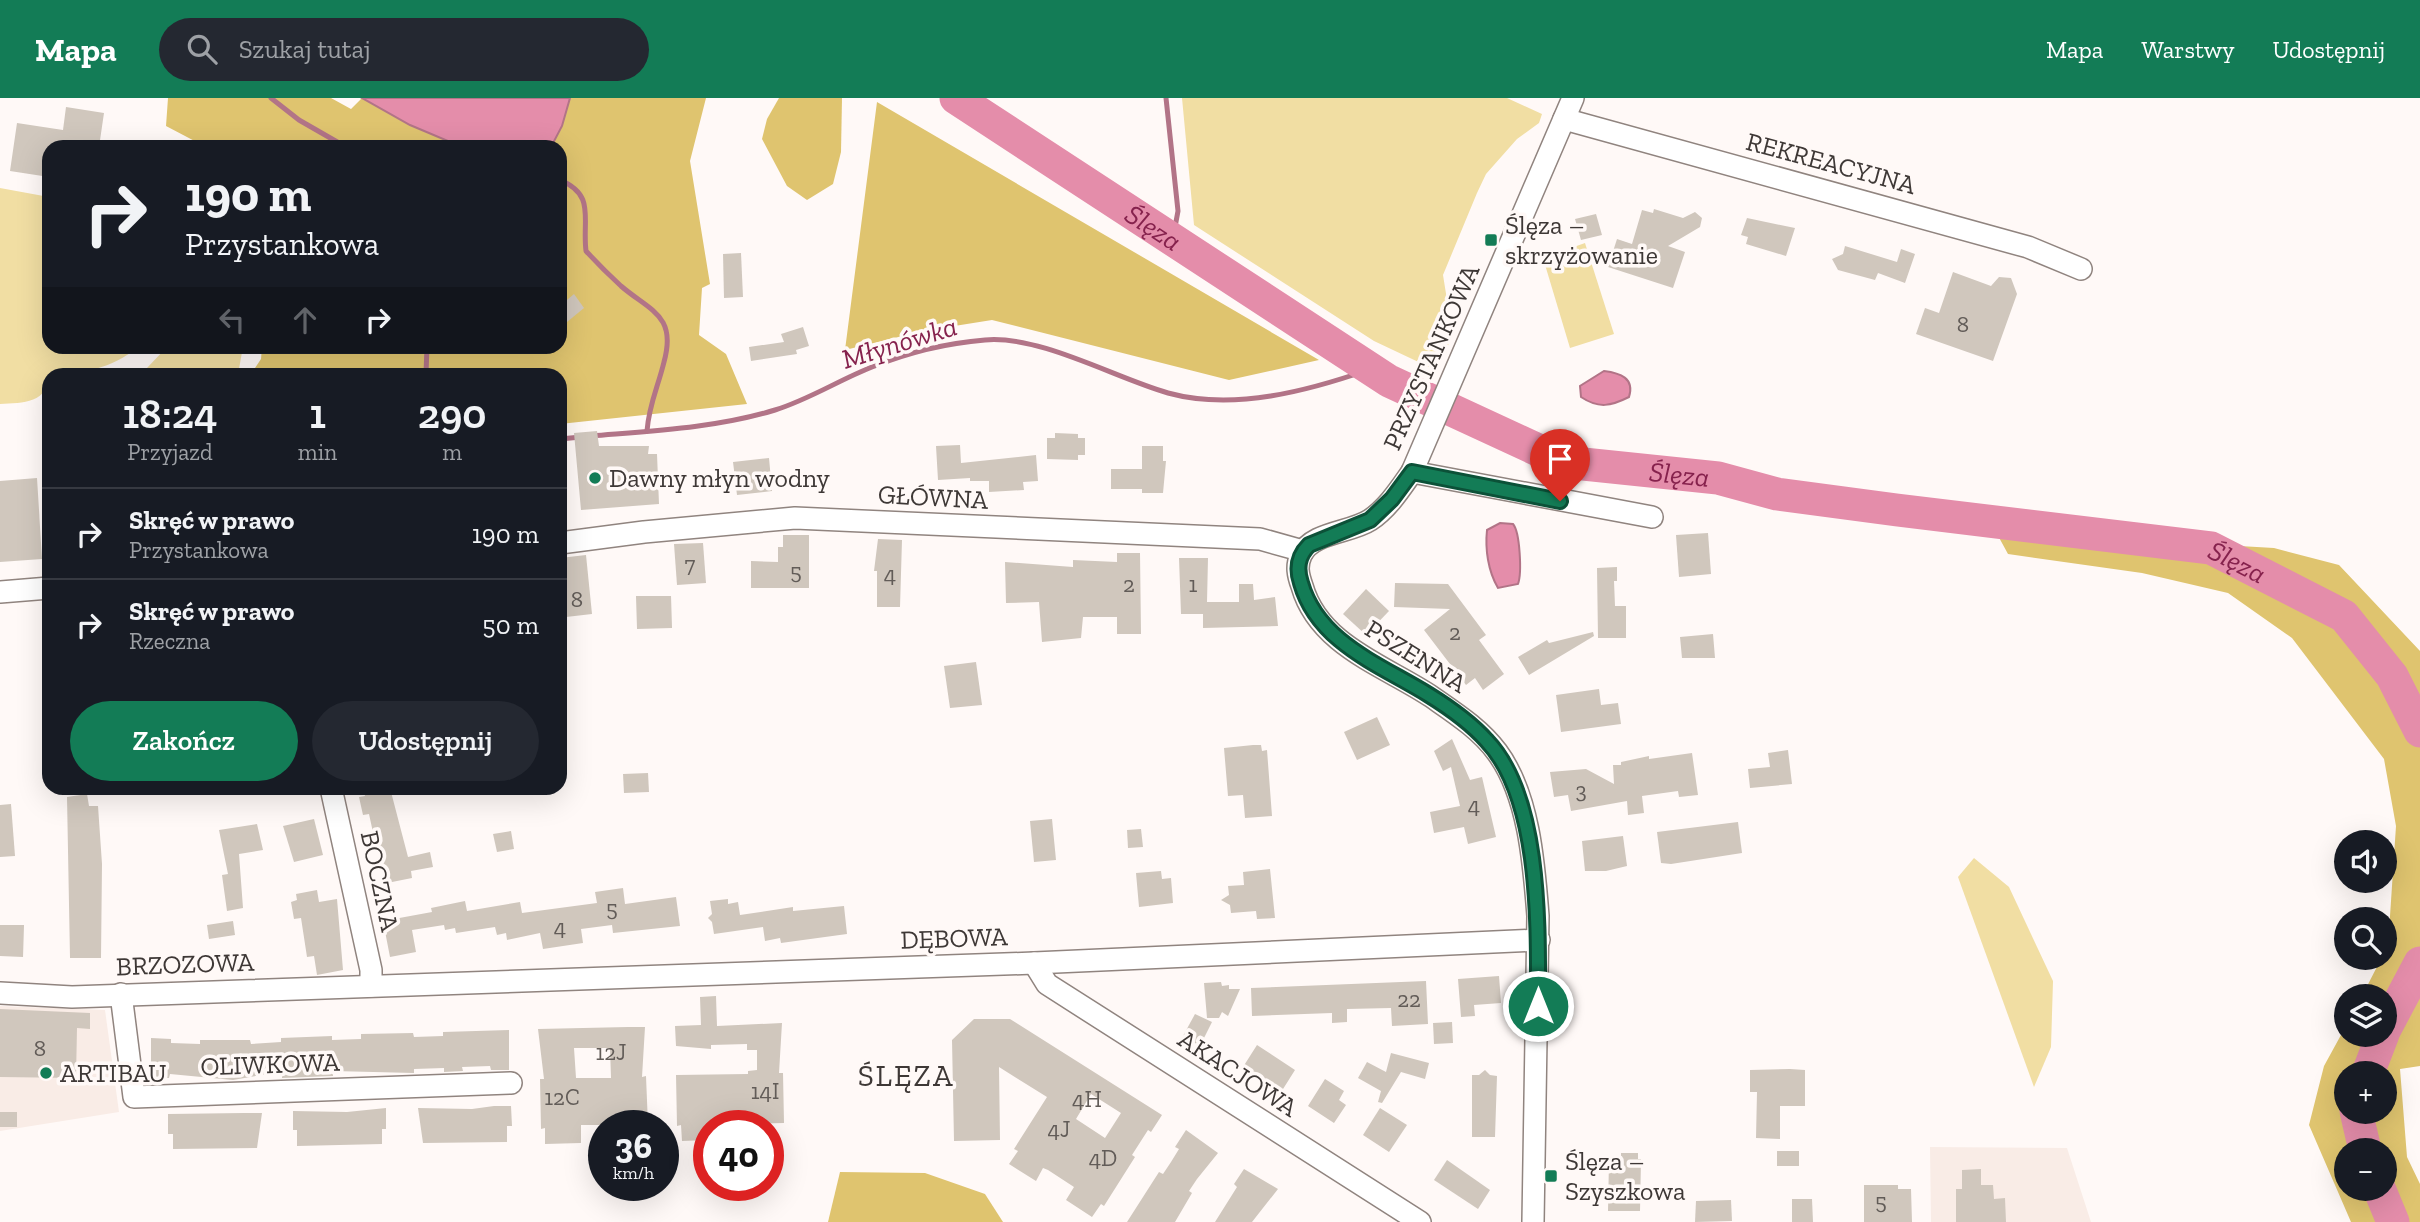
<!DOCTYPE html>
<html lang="pl">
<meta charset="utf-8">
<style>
body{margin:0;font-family:"Zilla Slab",serif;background:#242831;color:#f1f3f6;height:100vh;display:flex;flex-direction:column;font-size:26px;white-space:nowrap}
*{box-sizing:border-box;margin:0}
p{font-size:23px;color:#9ea1a6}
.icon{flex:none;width:38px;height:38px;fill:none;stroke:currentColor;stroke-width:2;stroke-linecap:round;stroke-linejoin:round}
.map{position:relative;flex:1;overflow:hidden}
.side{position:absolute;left:42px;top:270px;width:525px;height:427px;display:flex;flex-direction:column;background:#171b24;border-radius:21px;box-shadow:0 7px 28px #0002}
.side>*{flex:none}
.banner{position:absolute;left:42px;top:42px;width:525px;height:214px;border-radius:21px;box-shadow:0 7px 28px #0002;background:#171b24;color:#f1f3f6;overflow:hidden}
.buttons{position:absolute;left:2334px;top:732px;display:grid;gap:14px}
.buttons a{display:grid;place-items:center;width:63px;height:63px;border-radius:50%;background:#171b24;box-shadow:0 7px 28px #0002;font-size:35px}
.speed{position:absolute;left:588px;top:1012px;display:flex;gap:14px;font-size:35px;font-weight:700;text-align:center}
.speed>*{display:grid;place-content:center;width:91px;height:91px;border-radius:50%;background:#171b24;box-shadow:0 7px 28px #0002;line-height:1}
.speed small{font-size:18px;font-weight:400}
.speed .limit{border:10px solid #d22;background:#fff;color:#111}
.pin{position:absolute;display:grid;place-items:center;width:60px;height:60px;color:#fff;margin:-72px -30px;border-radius:50% 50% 50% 0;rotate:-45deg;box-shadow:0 0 7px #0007}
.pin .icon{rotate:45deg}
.me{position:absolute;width:77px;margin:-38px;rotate:0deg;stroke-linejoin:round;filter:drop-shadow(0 0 5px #0008)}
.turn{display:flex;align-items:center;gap:24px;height:147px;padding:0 28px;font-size:32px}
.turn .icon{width:91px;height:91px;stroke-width:2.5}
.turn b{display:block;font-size:49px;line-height:60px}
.lanes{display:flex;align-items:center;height:66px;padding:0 28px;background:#0003;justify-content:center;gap:35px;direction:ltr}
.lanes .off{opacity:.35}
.eta{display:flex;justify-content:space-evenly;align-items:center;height:119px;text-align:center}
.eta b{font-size:42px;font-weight:600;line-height:49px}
.action{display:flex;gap:14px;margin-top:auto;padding:14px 28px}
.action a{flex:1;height:80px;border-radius:42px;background:#137c56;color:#fff;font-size:28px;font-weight:600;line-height:80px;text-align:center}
.action a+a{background:#242831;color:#f1f3f6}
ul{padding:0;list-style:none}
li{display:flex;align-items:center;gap:21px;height:91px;padding:0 28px;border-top:2px solid #363941}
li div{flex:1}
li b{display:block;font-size:26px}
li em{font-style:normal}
header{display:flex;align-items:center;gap:42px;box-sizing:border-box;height:98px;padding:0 35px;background:#137c56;color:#fff}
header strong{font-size:33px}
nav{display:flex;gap:38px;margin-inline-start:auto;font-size:24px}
.search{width:490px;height:63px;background:#242831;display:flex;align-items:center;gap:18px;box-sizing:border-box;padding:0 24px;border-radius:38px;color:#9ea1a6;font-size:26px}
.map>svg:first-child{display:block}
.built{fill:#f9ece6}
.green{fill:#f1dea3}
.forest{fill:#dfc46f;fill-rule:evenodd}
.water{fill:#e48daa;stroke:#b27487;stroke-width:2}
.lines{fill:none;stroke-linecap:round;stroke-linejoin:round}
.stream{stroke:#b27487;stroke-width:5}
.river{stroke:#e48daa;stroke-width:33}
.building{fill:#d0c7bd;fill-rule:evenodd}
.minor-casing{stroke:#90847f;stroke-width:24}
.minor{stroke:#fff;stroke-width:21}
.route-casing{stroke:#0c5138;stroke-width:18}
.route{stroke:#137c56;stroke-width:12}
.poi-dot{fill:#137c56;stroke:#fff9f7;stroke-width:2.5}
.labels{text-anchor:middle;stroke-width:7;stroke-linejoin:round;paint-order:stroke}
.number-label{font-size:23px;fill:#625c58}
.street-label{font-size:26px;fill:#3e3836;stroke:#fff9f7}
.poi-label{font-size:26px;fill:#3e3836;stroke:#fff9f7;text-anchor:start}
.water-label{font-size:28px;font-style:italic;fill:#86224d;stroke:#fff9f7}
.quarter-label{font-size:30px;letter-spacing:2px;fill:#3e3836;stroke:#fff9f7}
</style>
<header>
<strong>Mapa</strong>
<div class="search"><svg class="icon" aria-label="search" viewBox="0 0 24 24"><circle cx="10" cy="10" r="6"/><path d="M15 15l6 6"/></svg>Szukaj tutaj</div>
<nav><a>Mapa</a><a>Warstwy</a><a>Udostępnij</a></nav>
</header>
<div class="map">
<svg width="2420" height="1124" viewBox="0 0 2420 1124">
<rect width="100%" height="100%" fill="#fff9f7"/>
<g class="built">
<polygon points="0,908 105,912 119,1014 0,1033"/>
<polygon points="1930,1049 2067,1050 2091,1124 1931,1124"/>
</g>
<g class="green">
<polygon points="1182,0 1507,0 1542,16 1539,25 1517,41 1486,76 1477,95 1443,177 1452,233 1446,255 1429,269 1374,243 1194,127"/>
<path d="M0,90L49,99V248L138,249C111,271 83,276 49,276C49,305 23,305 0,306Z"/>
<polygon points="1585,145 1614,236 1570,250 1543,160"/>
<polygon points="167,249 243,249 238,276 148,276 146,271"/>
<polygon points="1974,760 2009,789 2053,883 2051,949 2034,989 1958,779"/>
</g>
<g class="forest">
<polygon points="168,0 331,0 351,11 362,0 410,27 462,49 206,49 166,28"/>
<polygon points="570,0 706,0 690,63 710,186 702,190 699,237 726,256 747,306 560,326 560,276 251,276 261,261 262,249 560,248 560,49 551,49 562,28"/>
<polygon points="779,0 842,0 841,54 833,86 807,102 787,88 762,41 767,21"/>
<polygon points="877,4 1319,262 1229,282 992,222 923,233 845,252"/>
<path d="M1996,434L2274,450L2339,467L2420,553V968L2400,971L2407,1059L2420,1086V1124H2351L2309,1027L2324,968L2347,926V936H2385V898H2362L2382,859H2385L2388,848L2396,728L2384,661L2292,540L2228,495L2142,475L2008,456ZM2347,975H2385V1013H2347ZM2347,1052H2385V1090H2347Z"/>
<polygon points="840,1074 925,1075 985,1096 1003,1124 828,1124"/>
</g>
<g class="water">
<polygon points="362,0 570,0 562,28 551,49 462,49 410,27"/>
<path d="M1604,273C1620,275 1635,280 1629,299C1611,308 1599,311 1581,299L1580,288Z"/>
<path d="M1500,425L1513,426C1520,434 1522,475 1518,486L1498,490C1488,473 1485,451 1487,432Z"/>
</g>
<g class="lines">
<g class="stream">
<polyline points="271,0 299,22 346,49"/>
<polyline points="1166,0 1178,113 1173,140"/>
<path d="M560,82C596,97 582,120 586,153C597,165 609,177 621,188C650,213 677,217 664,264C658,289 649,306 647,333"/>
<polyline points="426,276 427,248"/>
<path d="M591,338C651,333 717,330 775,312C808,302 839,282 872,269C907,255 948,245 985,242C1040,237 1115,280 1168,295C1234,313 1308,293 1371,271"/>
<polyline points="560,341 581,339"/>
</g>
<g class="river">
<path id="s1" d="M956,0L1389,283L1564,364L1718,380L1777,396L1897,412L2211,450L2344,518L2392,578L2420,633"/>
<polyline points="2385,931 2420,865"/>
<polyline points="2368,975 2383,936"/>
<polyline points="2356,1013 2365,1052"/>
<polyline points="2379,1090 2393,1124"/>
</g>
</g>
<g class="building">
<polygon points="66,9 104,15 99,49 49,49 49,79 10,73 17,25 63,32"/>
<polygon points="1654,111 1683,120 1695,114 1702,120 1700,129 1668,148 1685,154 1673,190 1608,169 1617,141 1632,146 1642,112 1653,115"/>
<polygon points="1596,116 1602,137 1581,142 1575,121"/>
<polygon points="1747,120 1795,130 1786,158 1746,146 1748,139 1741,137"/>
<polygon points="1845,148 1897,164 1901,151 1915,156 1905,185 1878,175 1875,182 1838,172 1832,161 1843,156"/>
<polygon points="741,155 743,199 724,200 723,156"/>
<polygon points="1953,174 1991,188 1999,179 2011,180 2017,196 1993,263 1916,236 1925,210 1939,215"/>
<polygon points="574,196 584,210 567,224 560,216 560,208"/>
<polygon points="803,229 809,248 796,252 797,256 751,263 749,249 784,244 781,236"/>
<polygon points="597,333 599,348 649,348 648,356 657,356 659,406 581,412 574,335"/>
<polygon points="1055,335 1078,336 1078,340 1085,340 1085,357 1078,357 1078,362 1047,361 1047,340 1055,340"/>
<polygon points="960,347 961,365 1036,357 1038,383 1023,384 1024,392 989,394 989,383 970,383 970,380 938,382 936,348"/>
<polygon points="1142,348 1163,348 1163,363 1166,363 1163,395 1142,395 1142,391 1111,391 1111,371 1142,371"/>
<polygon points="769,360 772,393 737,397 733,364"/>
<polygon points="37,380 42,461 0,464 0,383"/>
<polygon points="1708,435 1711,476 1679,479 1676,437"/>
<polygon points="783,437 809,437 809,490 751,490 751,463 778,464 778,449 783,449"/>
<polygon points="878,441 902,442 900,509 877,509 877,473 874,473"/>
<polygon points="703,445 706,485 677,487 674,446"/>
<polygon points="1117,455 1140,455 1141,536 1117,536 1117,519 1083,519 1081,540 1042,544 1039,504 1006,505 1005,464 1073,469 1073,462 1117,464"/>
<polygon points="586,457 592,516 566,519 560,486 560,460"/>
<polygon points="1179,460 1208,460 1207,504 1239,504 1239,486 1253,486 1254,502 1275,499 1278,528 1203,530 1203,516 1181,516"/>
<polygon points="1617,469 1617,483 1614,483 1615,508 1626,508 1626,540 1598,540 1597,470"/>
<polygon points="1395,485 1448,486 1486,537 1479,542 1504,576 1483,592 1475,580 1466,587 1424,532 1450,511 1394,509"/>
<polygon points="1366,491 1389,513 1366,537 1343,516"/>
<polygon points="636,498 671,498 672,530 637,531"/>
<polygon points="1593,534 1594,538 1529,577 1518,559 1547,542 1549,545"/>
<polygon points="1713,536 1715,560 1682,560 1680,539"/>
<polygon points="976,564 982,607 950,610 944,568"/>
<polygon points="1599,591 1601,607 1618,605 1621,626 1561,634 1556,597"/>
<polygon points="1377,619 1390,647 1357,662 1344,634"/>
<polygon points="1452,641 1470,682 1482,679 1496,739 1468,746 1464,729 1434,735 1430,714 1460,708 1451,669 1443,673 1434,653"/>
<polygon points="1253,647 1261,647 1262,653 1267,652 1272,718 1245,720 1243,697 1228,698 1224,650"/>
<polygon points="1788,652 1792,686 1750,690 1748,671 1770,669 1768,655"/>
<polygon points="1692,655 1698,697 1679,699 1678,693 1642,698 1644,715 1628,717 1627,703 1571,713 1568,697 1554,699 1550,674 1586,671 1614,686 1613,667 1621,667 1621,664 1649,658 1649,661"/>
<polygon points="648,675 649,694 624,695 623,676"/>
<polygon points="363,690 390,690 408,759 430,754 433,769 411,773 412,780 387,785 381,752 377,753 369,716 363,717 359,699 365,698"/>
<polygon points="87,696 89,708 98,708 102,766 101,860 70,860 67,699"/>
<polygon points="11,706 15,758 0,759 0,707"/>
<polygon points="314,721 323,757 294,764 283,728"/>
<polygon points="1052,721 1056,762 1034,764 1030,723"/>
<polygon points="1738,724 1742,755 1671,766 1661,765 1657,734"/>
<polygon points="257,726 263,752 239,756 243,810 227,813 222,777 228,776 219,732"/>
<polygon points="1141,731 1143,749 1128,750 1127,732"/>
<polygon points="511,733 514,751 497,754 493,736"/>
<polygon points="1623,738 1627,768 1606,773 1585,773 1582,743"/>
<polygon points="1270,771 1275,820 1257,821 1256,813 1231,815 1230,807 1221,802 1229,797 1228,788 1244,787 1243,774"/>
<polygon points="1161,773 1162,781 1171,780 1173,805 1139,809 1136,775"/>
<polygon points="623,790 625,806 676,799 680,828 613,835 612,827 581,831 583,845 543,851 540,835 507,842 506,835 497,837 495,829 456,835 455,830 445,832 444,827 412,832 416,854 390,859 383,823 432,814 431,810 465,803 467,813 520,804 522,815 597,805 595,794"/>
<polygon points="317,792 319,804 337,801 343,872 317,877 314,858 307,859 301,820 294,821 291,804 297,802 296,796"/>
<polygon points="728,801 728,806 738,804 740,817 793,809 793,813 844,808 847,836 781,845 780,840 765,843 763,829 714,836 712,824 708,820 712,816 710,803"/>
<polygon points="233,823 235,837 209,841 207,827"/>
<polygon points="0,827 24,827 23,859 0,858"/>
<polygon points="1499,878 1501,905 1474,907 1475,918 1461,919 1458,881"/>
<polygon points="1426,883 1428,926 1392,928 1391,910 1347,911 1347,924 1332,925 1332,915 1252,918 1251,890"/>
<polygon points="1221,884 1222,888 1229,887 1229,891 1240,891 1228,918 1222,914 1219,920 1207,920 1204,885"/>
<polygon points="716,898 717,928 782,925 779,975 783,975 784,1025 709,1027 709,1042 682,1043 681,1027 677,1028 676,977 748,976 748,973 757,972 757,952 747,952 747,946 711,947 711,951 676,948 675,928 701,927 700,899"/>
<polygon points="0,911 90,915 90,931 77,930 76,980 0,979"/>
<polygon points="1195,916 1212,924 1200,948 1183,938"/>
<path d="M974,921H1010L1162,1017L1151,1034L1148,1032L1132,1057L1135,1059L1104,1108L1101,1106L1092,1119L1066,1102L1074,1089L1048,1072L1043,1070L1036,1083L1009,1066L1018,1053L1014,1051L1047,999L999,969L1000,1042L954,1043L952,942ZM1091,996L1121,1015L1105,1040L1076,1021Z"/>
<polygon points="1452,924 1453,945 1434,946 1433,925"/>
<path d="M628,929H645L642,979L646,978L648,1027H581V1045L545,1046V1030L541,1031L540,981H544L538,931ZM574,950H610L611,980H576Z"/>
<polygon points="509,932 509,972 491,972 490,968 462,969 463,973 444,974 444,970 414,971 414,975 333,973 333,978 282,980 282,976 267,976 233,982 170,976 169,980 151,980 151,940 171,941 171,945 200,946 200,942 250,942 251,946 281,944 281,940 332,938 332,942 361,941 361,936 413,935 414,939 443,938 443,934"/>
<polygon points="1257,947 1295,972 1278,999 1265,990 1269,985 1243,969"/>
<polygon points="1391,955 1429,965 1425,981 1401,974 1382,1005 1378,1004 1381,993 1358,980 1367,964 1386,974"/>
<polygon points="1790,971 1805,972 1805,1008 1780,1008 1780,1041 1756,1040 1757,994 1750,994 1750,972"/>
<polygon points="1485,972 1490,977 1497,978 1495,1039 1472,1039 1472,977 1479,977"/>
<polygon points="1325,981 1344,993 1339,1002 1346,1007 1334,1025 1308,1008"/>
<polygon points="494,1008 511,1008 512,1028 507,1028 507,1044 423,1045 418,1010 472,1011"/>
<polygon points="386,1010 386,1031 382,1031 382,1046 297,1048 297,1032 293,1032 293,1013 347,1014"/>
<polygon points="1380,1010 1407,1027 1389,1054 1363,1037"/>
<rect x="0" y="1014" width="17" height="15"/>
<polygon points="244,1015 262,1015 257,1050 173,1051 173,1036 168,1036 168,1016"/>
<polygon points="1186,1032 1218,1055 1197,1081 1189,1093 1192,1095 1175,1124 1127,1124 1159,1074 1163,1076 1171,1064 1179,1051 1175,1049"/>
<rect x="1777" y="1053" width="22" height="15"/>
<polygon points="1621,1055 1638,1055 1638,1061 1641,1061 1640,1113 1608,1113 1609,1062 1621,1062"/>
<polygon points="1447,1062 1490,1092 1478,1111 1434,1082"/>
<polygon points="1244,1071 1278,1091 1252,1124 1215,1124 1237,1089 1234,1086"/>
<polygon points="1981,1071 1981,1087 1993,1087 1994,1101 2005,1100 2006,1124 1956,1124 1956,1091 1962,1091 1962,1072"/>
<polygon points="1864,1087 1898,1087 1898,1091 1911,1091 1912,1124 1864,1124"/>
<polygon points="1792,1101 1812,1101 1813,1124 1792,1124"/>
<polygon points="1731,1102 1732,1123 1695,1124 1696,1103"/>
</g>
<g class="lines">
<defs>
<g id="minor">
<polyline points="1564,21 2028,149 2081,171"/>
<polyline points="1412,374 1652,419"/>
<polyline points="560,445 644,434 795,420 1260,441 1303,453"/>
<polyline points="0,494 49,490"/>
<polyline points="331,690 371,872 371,888"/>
<polyline points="1034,865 1047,886 1420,1124"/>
<polyline points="0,895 72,899 1034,865 1539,842"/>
<polyline points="121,896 134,999 511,985"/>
<path d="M1533,1124L1538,818C1534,766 1529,697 1497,654C1480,631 1455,615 1432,599C1386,568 1319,548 1302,488C1298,477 1296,468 1301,457C1312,434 1350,435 1370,422C1388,410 1400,391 1412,374L1573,0"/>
</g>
</defs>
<use href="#minor" class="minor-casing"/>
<use href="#minor" class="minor"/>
</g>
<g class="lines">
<defs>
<path id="route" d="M1538,908C1538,833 1542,701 1487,643C1471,625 1450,610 1429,597C1381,567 1318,545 1301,485C1296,470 1298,458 1309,447L1370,422L1392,401L1412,374L1560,403"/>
</defs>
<use href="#route" class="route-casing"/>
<use href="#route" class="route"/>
</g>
<g class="poi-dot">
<rect x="1484" y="135" width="14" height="14" rx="3.5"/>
<circle cx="595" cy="380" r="7"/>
<circle cx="46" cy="975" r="7"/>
<rect x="1544" y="1071" width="14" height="14" rx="3.5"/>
</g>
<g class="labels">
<g class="number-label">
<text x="1963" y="234">8</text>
<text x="690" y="474">7</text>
<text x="796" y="481">5</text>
<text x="890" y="484">4</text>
<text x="1129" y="494">2</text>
<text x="1193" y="494">1</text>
<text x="577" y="509">8</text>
<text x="1455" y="542">2</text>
<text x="1581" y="700">3</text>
<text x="1474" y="715">4</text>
<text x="612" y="818">5</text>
<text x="560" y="837">4</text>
<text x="1409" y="909">22</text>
<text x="40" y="958">8</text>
<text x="611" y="962">12J</text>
<text x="765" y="1001">14I</text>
<text x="562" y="1007">12C</text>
<text x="1087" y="1009">4H</text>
<text x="1059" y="1039">4J</text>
<text x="1103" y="1068">4D</text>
<text x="1881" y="1111">5</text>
</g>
<g class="street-label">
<text transform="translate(1831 65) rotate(15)" y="9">REKREACYJNA</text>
<text transform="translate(1431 259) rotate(-66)" y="9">PRZYSTANKOWA</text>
<text transform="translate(933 399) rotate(3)" y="9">GŁÓWNA</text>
<text transform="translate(1416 558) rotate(32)" y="9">PSZENNA</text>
<text transform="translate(380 783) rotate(78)" y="9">BOCZNA</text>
<text transform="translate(954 840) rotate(-2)" y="9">DĘBOWA</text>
<text transform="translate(185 866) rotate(-2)" y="9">BRZOZOWA</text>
<text transform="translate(270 966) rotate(-2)" y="9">OLIWKOWA</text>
<text transform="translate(1238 975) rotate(33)" y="9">AKACJOWA</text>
</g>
<g class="poi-label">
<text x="1505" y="136">Ślęza –<tspan x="1505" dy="30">skrzyżowanie</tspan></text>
<text x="609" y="389">Dawny młyn wodny</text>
<text x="60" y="984">ARTIBAU</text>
<text x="1565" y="1072">Ślęza –<tspan x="1565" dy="30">Szyszkowa</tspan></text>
</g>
<g class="water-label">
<text dy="10" stroke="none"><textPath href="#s1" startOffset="236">Ślęza</textPath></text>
<text transform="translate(899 244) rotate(-17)" y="10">Młynówka</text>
<text dy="10" stroke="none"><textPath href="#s1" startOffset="826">Ślęza</textPath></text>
<text dy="10" stroke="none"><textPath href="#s1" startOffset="1393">Ślęza</textPath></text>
</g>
<g class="quarter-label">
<text x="906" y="988">ŚLĘZA</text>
</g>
</g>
</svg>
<div class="buttons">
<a><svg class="icon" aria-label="sound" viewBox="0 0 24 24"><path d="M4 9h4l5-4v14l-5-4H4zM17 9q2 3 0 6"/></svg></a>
<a><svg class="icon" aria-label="search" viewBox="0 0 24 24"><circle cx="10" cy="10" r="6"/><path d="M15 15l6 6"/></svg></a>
<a><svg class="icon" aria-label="layers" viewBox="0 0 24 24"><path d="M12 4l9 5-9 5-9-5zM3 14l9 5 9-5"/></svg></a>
<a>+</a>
<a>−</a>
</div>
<div class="speed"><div>36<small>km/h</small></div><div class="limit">40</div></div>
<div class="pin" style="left:1560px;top:403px;background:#d93025"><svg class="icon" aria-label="arrive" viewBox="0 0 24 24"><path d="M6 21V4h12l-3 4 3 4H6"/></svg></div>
<svg class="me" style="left:1538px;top:908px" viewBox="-20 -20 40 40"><circle r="17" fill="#137c56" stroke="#fff" stroke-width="3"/><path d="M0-11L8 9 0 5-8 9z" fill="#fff"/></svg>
<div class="banner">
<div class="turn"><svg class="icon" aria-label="right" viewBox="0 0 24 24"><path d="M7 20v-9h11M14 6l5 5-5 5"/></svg><div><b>190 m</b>Przystankowa</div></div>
<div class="lanes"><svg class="icon off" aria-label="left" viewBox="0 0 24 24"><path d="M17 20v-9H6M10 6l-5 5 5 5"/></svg><svg class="icon off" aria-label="ahead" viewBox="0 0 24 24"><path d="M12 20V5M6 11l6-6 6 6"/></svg><svg class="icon" aria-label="right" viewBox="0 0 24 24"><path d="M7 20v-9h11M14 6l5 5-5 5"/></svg></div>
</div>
<section class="side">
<div class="eta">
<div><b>18:24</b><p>Przyjazd</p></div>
<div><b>1</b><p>min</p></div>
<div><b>290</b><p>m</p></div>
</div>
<ul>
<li><svg class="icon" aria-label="right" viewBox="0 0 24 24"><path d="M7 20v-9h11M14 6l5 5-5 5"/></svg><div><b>Skręć w prawo</b><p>Przystankowa</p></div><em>190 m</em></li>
<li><svg class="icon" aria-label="right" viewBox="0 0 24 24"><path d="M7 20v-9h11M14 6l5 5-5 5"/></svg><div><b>Skręć w prawo</b><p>Rzeczna</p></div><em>50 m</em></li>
</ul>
<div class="action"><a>Zakończ</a><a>Udostępnij</a></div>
</section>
</div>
